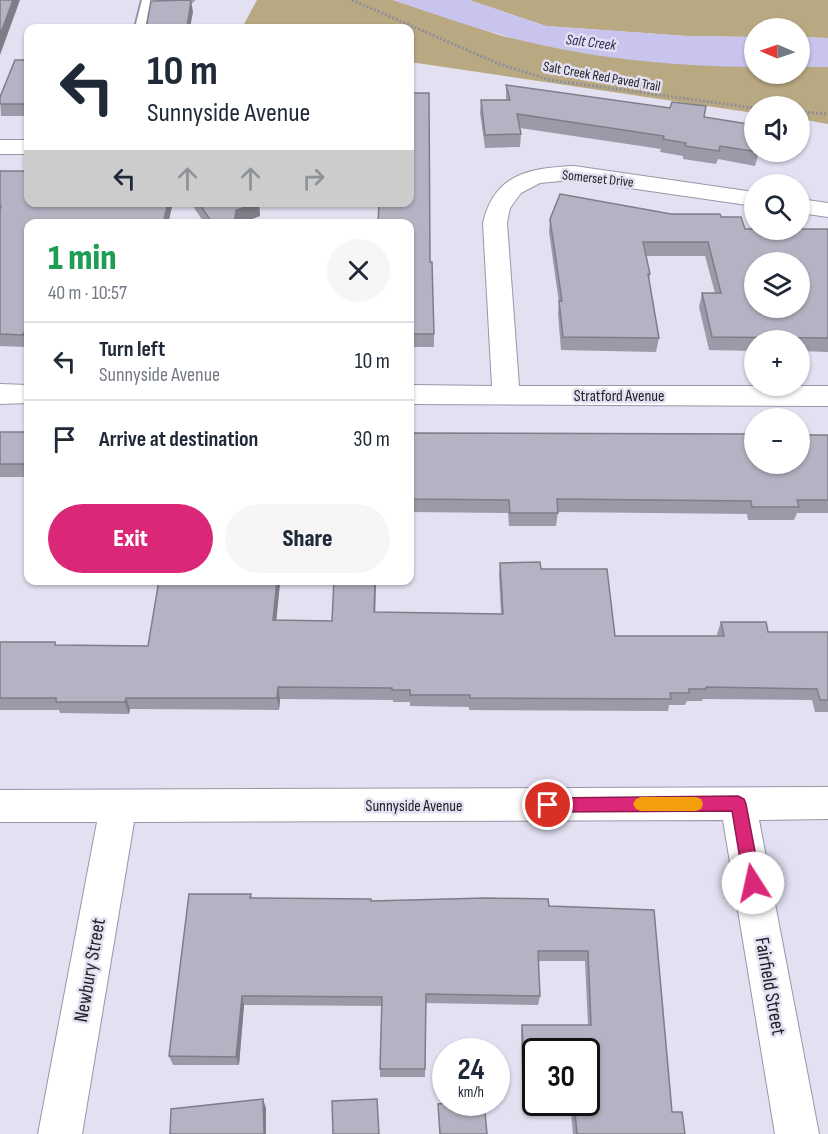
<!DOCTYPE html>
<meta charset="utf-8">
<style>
body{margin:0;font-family:"Sofia Sans Condensed",sans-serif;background:#f6f6f7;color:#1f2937;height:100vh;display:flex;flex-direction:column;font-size:22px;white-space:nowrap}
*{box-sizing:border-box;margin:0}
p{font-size:20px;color:#747a83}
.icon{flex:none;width:33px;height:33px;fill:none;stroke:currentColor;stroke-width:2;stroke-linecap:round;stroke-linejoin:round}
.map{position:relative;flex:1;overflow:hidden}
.panel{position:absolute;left:24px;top:219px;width:390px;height:366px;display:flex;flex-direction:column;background:#fff;border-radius:12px;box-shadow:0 2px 4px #0004}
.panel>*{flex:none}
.hud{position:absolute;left:24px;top:24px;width:390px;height:183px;border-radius:12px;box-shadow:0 2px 4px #0004;background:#fff;color:#1f2937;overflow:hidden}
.needle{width:39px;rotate:272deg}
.controls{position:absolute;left:744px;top:18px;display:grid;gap:12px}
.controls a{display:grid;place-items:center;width:66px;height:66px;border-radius:50%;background:#fff;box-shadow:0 2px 4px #0004;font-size:30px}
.speed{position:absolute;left:432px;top:1038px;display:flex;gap:12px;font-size:30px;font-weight:700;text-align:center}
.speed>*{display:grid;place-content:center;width:78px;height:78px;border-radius:50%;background:#fff;box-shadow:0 2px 4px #0004;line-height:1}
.speed small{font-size:15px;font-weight:400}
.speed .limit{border:3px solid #111;border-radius:9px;background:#fff;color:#111}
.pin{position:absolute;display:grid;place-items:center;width:51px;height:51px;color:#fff;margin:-26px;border:3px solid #fff;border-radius:50%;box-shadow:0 2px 6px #0007}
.me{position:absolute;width:66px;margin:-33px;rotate:350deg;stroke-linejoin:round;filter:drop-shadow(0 0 4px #0008)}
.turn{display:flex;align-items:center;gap:21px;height:126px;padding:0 24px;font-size:27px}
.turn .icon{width:78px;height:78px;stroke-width:2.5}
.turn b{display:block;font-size:42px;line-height:51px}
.lanes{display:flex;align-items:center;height:57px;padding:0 24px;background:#0003;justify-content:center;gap:30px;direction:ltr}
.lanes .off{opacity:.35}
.round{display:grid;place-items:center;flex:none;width:63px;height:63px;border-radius:32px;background:#f6f6f7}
.headline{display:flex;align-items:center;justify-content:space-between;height:102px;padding:0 24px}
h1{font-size:36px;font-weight:800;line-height:45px;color:#1e9e55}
.cta{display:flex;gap:12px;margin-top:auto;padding:12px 24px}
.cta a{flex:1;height:69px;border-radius:36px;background:#db2777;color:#fff;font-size:24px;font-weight:800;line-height:69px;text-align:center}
.cta a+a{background:#f6f6f7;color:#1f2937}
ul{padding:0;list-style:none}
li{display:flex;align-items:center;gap:18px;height:78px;padding:0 24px;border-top:2px solid #e0e1e3}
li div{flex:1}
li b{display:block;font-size:22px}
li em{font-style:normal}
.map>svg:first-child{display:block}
.forest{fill:#b9a982}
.water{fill:#c8c4ed}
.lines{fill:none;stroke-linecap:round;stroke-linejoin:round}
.service-casing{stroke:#9897a7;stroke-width:4}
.minor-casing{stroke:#9897a7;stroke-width:2}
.path{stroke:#8f8e9a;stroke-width:3;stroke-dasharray:2 2;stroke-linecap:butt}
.service{fill:#fff;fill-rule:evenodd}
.minor{fill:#fff;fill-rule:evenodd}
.wall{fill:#9b9aa8}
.shaded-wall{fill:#7e7d88}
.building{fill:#b4b3c3;stroke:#7e7d88;stroke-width:1.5;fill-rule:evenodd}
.route{fill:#db2777;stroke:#8e194d;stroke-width:1.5}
.slow{fill:#f59e0b}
.labels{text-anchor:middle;stroke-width:5;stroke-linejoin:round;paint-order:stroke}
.far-street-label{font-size:14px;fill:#232228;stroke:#e2e0f1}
.far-water-label{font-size:15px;font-style:italic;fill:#2f2557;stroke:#e2e0f1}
.street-label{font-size:16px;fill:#232228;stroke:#e2e0f1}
.near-street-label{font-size:20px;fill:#232228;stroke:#e2e0f1}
</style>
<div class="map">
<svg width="828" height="1134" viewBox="0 0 828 1134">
<rect width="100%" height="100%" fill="#e2e0f1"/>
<g class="forest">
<polygon points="257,0 393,0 502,36 582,52 754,67 754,74 800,74 800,67 828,67 828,124 800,119 800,106 754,106 754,113 410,62 410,28 274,28 244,24"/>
<polygon points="469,0 828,0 828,38 800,37 800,28 754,28 754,37 687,36 546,26"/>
</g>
<g class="water">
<path d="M393,0H469L546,26L687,36L754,37V67C671,66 583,58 502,35C465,25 429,12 393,0Z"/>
<polygon points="800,37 828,38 828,67 800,67"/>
</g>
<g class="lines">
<defs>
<polygon id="service" points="142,0 193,0 188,3 151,5 145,28 135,28"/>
<g id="minor">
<rect x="0" y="140" width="28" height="14"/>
<path d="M574,166L754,192V206L574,180L560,181L540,183L521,193L510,208L507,223L519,386H828V406L410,404V385L492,386L483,223C494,174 529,168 574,166Z"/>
<polygon points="800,199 828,203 828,217 800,213"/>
<polygon points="0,384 28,385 28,403 0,404"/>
<polygon points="828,787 828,819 759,820 819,1134 775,1134 723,820 134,822 82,1134 38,1134 97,822 0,822 0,790"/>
</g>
</defs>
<use href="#service" class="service-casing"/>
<use href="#minor" class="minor-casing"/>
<g class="path">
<polyline points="352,0 499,64 550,80 754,108"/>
<polyline points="800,112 828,114"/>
</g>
<use href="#service" class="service"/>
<use href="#minor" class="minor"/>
</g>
<g class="wall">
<polygon points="28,60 28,116 1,116 0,97"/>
<polygon points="506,85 704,117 759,152 755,166 718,159 716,164 683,159 683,156 660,152 661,149 520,128 521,134 520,147 485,148 480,113 481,100 506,100"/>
<polygon points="0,171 28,202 173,202 168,224 28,224 28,343 27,347 0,346"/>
<polygon points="190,202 259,202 260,216 238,224 205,224"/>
<polygon points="671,214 721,217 745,229 828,229 828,352 800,351 800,340 754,340 754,351 709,350 699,307 702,293 715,293 705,256 646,256 650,274 649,280 659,338 656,352 561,350 558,314 559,303 549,232 550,219"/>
<polygon points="410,224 430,262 434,334 434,347 410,347"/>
<rect x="0" y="432" width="28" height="45"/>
<polygon points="410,433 828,435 828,513 797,513 794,520 748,520 747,514 558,512 556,526 509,526 508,513 410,512"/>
<polygon points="500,563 541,569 615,636 718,636 717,634 721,622 768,632 828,632 828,712 815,712 812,700 703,699 702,701 687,701 685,705 669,705 668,711 469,710 469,707 410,706 410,702 393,702 393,700 280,699 279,710 130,709 129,714 60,713 59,710 0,710 0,642 55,642 56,645 148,646 280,583 276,620 332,621 375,612 501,614 499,575"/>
<polygon points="251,894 252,898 549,906 654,910 672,1112 685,1134 573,1134 570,1102 586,1102 586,1052 536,1052 536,1080 522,1080 521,1033 522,1025 588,1025 585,961 538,961 540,996 538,1005 426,1003 425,1077 380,1077 380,1069 382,1006 244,1005 239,1065 173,1065 169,1056"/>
</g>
<g class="shaded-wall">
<polygon points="13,0 20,0 0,55 0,35"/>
<polygon points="191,0 193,12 190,28 187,28"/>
<polygon points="168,202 173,202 168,224 163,224"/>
<polygon points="259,203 260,216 238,224 234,224 236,210"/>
<polygon points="25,331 28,342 27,347 23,335"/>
<polygon points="277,580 279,580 280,583 275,633 273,620"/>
<polygon points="375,580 376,580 375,624 374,612"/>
<polygon points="278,687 280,699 279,710 277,698"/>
<polygon points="126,698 130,709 129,714 125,702"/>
<polygon points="242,996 244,1005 239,1065 236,1057"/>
<polygon points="263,1099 266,1108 266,1134 264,1134"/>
</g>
<g class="building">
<polygon points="0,0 13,0 0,35"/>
<polygon points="191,0 187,28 146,28 151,1"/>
<polygon points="15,60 28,60 28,104 0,104 0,97"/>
<polygon points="506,85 670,108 672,102 706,106 704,117 754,125 754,152 759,152 758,152 720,146 719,151 685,146 686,143 663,139 664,136 517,114 521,134 485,135 481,100 510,100"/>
<polygon points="410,93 429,93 430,262 432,262 434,334 410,334 410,224 378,224 379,202 410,202"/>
<polygon points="0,171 28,171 28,202 168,202 163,224 28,224 28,331 25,331 23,335 0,334 0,210 1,206 0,206"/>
<path d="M560,194L671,214H720L721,217H741L745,229H828V338L712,337L702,293H721L708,242H643L650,274H648L659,338L563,337L559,301H562L550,219ZM754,262H800V308H754Z"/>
<polygon points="198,202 259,202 259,203 236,210 234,224 213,224"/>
<rect x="0" y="432" width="28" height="32"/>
<polygon points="410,433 754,434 754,464 800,464 800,435 828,435 828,500 797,500 799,507 752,507 751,501 557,499 558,513 510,513 509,500 410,499"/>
<polygon points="540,562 541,569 607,569 615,636 724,636 721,622 766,622 768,632 828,632 828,700 820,700 817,689 706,687 706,689 689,689 689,693 670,693 671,699 470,698 470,695 410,695 410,690 392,690 392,688 278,687 277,698 126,698 125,702 56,702 56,698 0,698 0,642 55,642 55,645 148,646 159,580 277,580 273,620 332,621 334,580 375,580 374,612 503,614 500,563"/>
<polygon points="189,894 251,894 250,898 371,899 371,901 486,898 548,899 549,906 654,910 672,1112 682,1112 685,1134 577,1134 574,1102 586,1102 586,1052 536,1052 536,1071 524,1071 522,1025 591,1025 588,951 538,951 540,996 426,994 425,1069 380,1069 382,997 242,996 236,1057 169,1056"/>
<polygon points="263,1099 264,1134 170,1134 171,1109"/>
<polygon points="377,1099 379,1134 333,1134 332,1101"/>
<polygon points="460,1102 484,1102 487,1134 440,1134 438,1104"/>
</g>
<polygon class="route" points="738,796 744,799 746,804 761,883 758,889 753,891 747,889 744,883 732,811 548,812 542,810 540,805 542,800 548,798"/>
<polygon class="slow" points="641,797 696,797 701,799 703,804 701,809 696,811 641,811 636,809 633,804 636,799"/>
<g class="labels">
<g class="far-street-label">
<text transform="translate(602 76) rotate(10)" y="5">Salt Creek Red Paved Trail</text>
<text transform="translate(598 178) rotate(6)" y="5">Somerset Drive</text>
</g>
<g class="far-water-label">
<text transform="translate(591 42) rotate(7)" y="5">Salt Creek</text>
</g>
<g class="street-label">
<text x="619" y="401">Stratford Avenue</text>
<text x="414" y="811">Sunnyside Avenue</text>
</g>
<g class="near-street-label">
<text transform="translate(89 970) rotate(-80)" y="7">Newbury Street</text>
<text transform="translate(771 986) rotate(80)" y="7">Fairfield Street</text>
</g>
</g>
</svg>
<div class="controls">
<a><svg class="needle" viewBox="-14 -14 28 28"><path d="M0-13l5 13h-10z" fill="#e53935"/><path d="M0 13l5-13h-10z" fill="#747a83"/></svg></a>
<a><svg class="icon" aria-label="sound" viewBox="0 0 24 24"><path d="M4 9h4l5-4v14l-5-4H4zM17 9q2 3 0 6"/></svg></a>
<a><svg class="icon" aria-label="search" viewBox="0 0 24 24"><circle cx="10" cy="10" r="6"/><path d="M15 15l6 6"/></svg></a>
<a><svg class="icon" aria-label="layers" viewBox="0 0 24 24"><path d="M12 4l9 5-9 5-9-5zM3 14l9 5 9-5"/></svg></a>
<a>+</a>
<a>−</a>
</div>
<div class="speed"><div>24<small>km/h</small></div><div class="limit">30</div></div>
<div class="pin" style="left:548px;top:805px;background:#d93025"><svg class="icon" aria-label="arrive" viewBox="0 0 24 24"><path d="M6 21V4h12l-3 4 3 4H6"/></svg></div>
<svg class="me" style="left:753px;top:883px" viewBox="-20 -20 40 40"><circle r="19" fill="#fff"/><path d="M0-13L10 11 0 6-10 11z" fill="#db2777"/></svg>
<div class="hud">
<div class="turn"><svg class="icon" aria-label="left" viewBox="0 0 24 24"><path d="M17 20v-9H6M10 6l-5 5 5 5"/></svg><div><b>10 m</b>Sunnyside Avenue</div></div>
<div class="lanes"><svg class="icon" aria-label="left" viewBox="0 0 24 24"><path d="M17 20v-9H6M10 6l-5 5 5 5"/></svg><svg class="icon off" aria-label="ahead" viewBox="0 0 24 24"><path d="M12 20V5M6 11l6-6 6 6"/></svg><svg class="icon off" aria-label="ahead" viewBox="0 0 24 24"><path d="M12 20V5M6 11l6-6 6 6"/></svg><svg class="icon off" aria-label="right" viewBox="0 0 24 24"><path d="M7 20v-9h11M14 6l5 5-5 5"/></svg></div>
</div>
<section class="panel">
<div class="headline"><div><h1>1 min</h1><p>40 m · 10:57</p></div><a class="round"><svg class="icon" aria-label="close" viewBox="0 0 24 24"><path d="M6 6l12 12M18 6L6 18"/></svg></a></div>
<ul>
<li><svg class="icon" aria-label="left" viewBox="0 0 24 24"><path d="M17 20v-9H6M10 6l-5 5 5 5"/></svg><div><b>Turn left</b><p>Sunnyside Avenue</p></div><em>10 m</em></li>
<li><svg class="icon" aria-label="arrive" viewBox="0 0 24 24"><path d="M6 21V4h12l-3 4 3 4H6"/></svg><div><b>Arrive at destination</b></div><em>30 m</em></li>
</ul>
<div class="cta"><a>Exit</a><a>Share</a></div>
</section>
</div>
